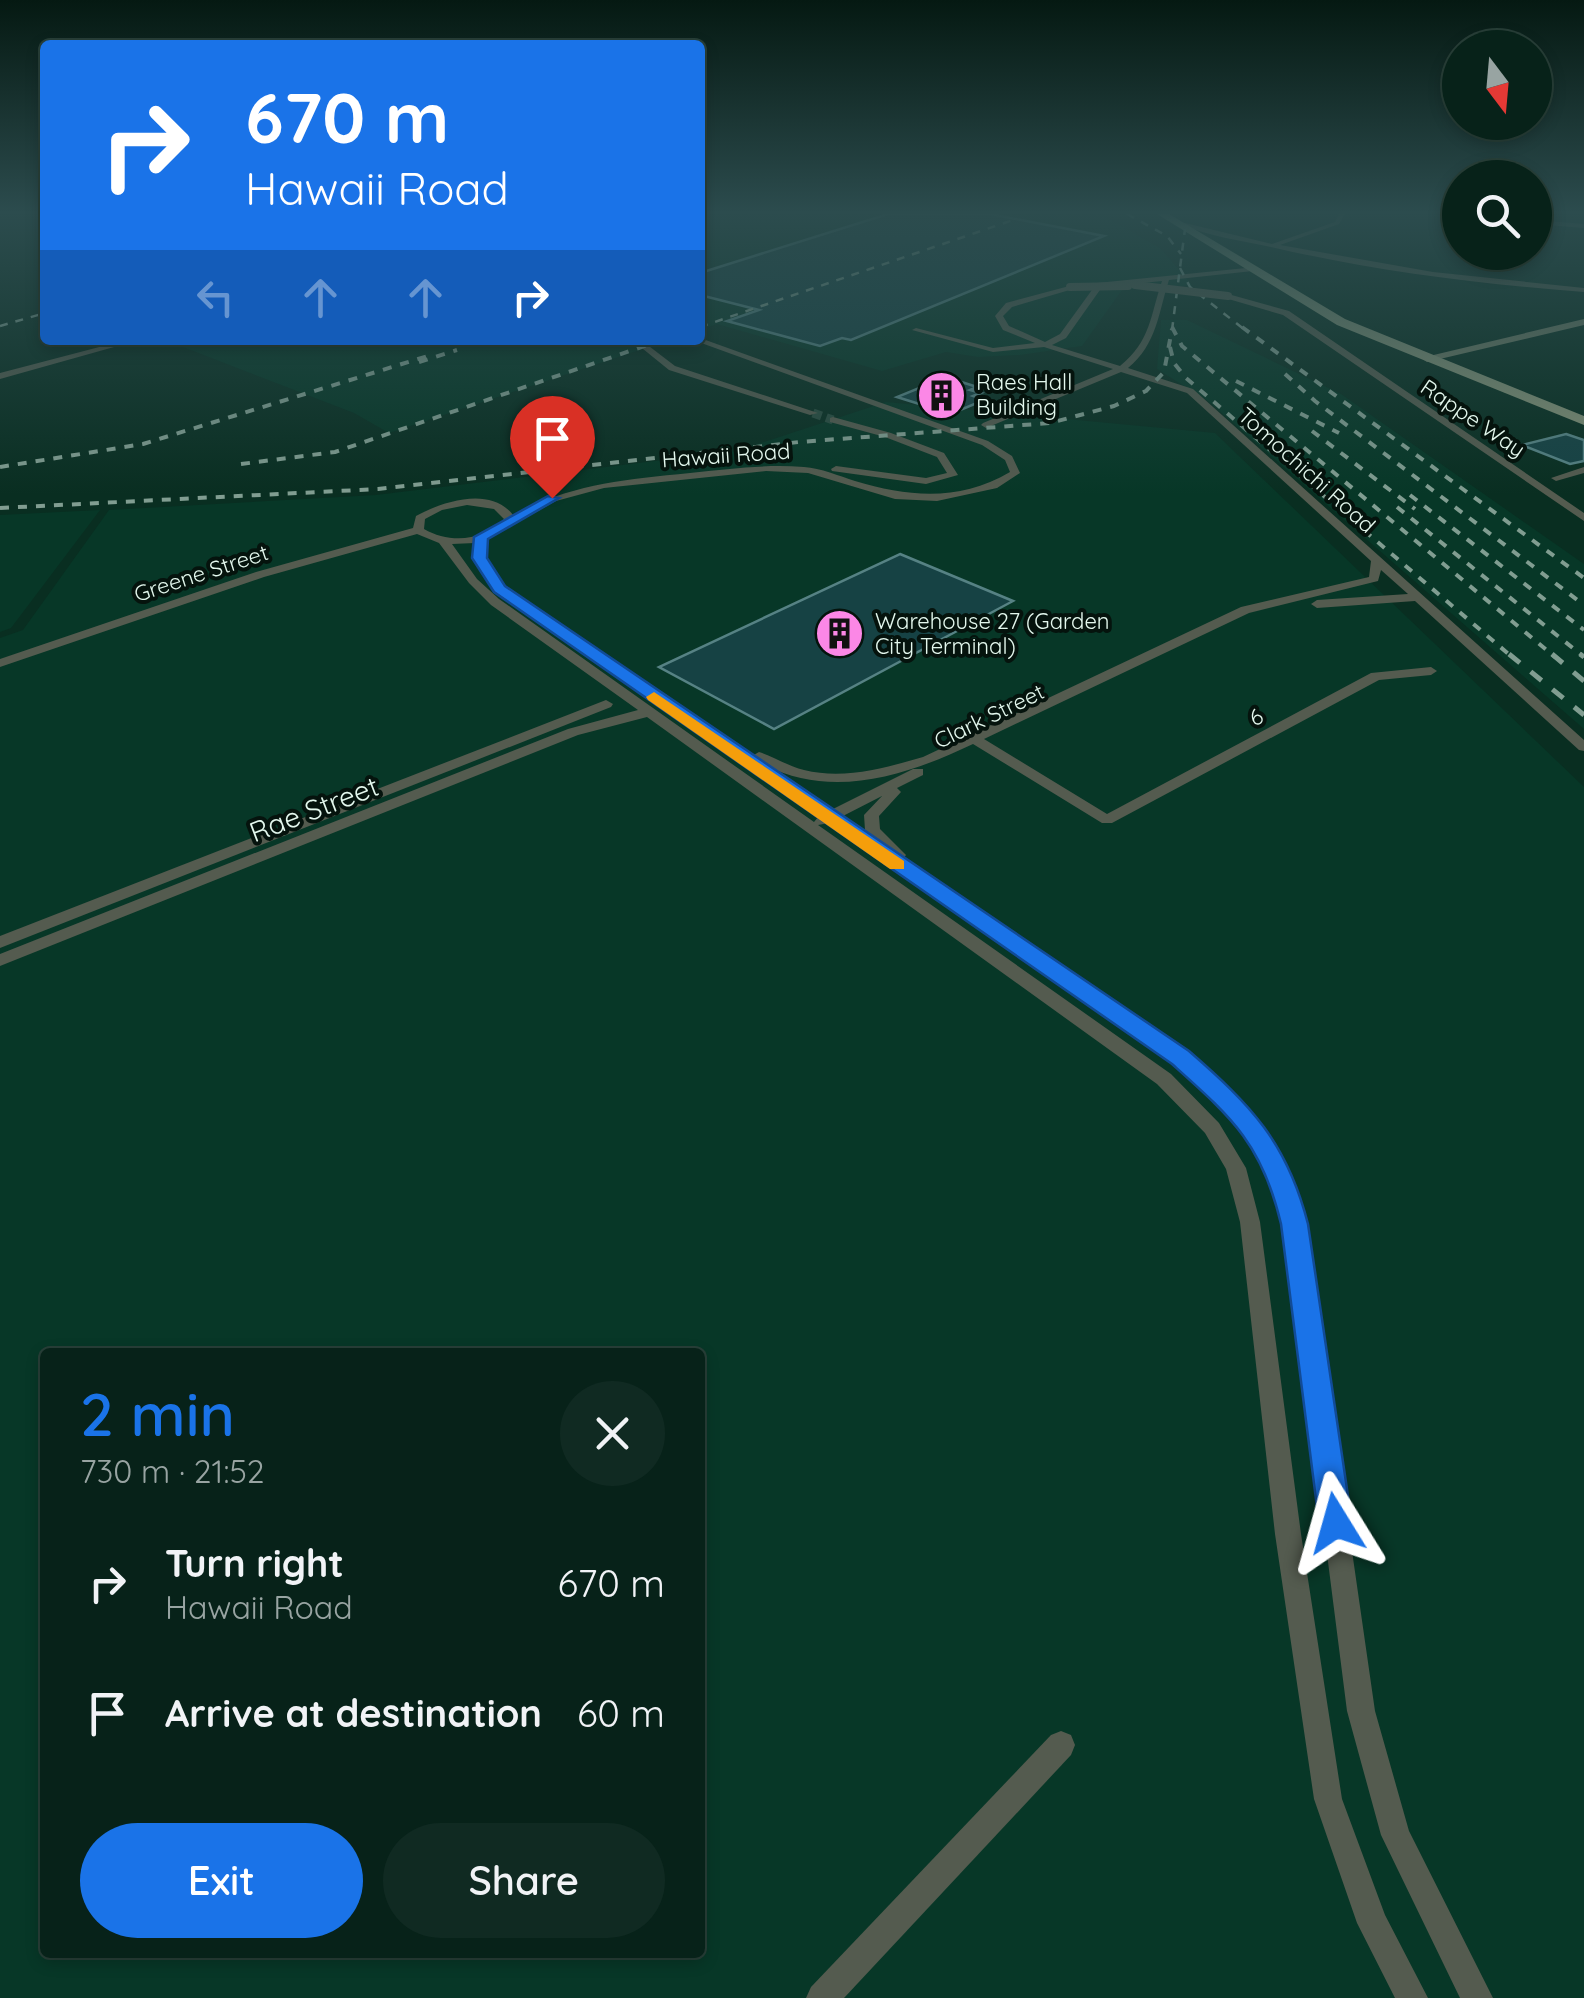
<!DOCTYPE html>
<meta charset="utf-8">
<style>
body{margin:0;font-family:Quicksand,sans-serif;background:#102a22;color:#f1f3f6;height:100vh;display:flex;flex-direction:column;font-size:38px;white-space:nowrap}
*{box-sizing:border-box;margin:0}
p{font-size:32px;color:#98a4a2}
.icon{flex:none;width:55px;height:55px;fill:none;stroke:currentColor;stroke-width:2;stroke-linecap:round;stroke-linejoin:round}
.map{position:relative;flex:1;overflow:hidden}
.details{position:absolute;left:40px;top:1348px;width:665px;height:610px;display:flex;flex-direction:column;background:#072219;border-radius:10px;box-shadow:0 5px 15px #0003,0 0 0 2px #283f38}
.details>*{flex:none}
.hud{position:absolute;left:40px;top:40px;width:665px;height:305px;border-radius:10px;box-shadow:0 5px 15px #0003,0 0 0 2px #283f38;background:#1a73e8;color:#fff;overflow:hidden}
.needle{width:65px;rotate:164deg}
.tools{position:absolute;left:1442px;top:30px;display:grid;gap:20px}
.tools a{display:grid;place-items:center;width:110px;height:110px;border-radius:50%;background:#072219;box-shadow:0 5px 15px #0003,0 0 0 2px #283f38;font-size:50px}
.pin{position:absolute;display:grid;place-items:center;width:85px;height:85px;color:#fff;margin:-102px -42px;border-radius:50% 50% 50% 0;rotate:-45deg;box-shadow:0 0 10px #0007}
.pin .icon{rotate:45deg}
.me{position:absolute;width:110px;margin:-55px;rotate:352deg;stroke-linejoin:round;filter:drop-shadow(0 0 8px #0008)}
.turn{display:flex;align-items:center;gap:35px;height:210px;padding:0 40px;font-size:45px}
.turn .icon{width:130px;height:130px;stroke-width:2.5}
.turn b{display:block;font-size:70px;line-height:85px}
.lanes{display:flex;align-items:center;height:95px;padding:0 40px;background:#0003;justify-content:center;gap:50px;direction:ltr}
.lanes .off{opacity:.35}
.round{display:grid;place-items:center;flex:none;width:105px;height:105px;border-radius:52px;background:#102a22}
.overview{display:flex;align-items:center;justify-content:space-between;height:170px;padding:0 40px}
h1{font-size:60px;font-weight:600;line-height:75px;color:#1a73e8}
.primary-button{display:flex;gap:20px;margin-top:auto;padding:20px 40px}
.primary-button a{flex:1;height:115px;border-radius:60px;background:#1a73e8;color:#fff;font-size:40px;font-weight:600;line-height:115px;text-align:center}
.primary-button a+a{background:#102a22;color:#f1f3f6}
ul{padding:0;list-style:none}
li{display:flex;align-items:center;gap:30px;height:130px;padding:0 40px}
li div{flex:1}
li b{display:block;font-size:38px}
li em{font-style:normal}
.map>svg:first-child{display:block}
.built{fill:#073727;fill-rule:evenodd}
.building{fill:#164244;stroke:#568284;stroke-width:2.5}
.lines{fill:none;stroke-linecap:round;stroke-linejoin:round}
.street-tunnel{stroke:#2a4c40;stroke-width:9;stroke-dasharray:9 5;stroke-linecap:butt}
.street{fill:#545b4f;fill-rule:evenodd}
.secondary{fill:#6d7965;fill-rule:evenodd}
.primary{fill:#818f76;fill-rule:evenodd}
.rail-far2{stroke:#819d91;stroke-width:2.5;stroke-dasharray:8 8;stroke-linecap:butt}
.rail-far1{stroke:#819d91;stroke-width:4;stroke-dasharray:9 9;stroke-linecap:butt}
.rail{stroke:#819d91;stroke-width:5;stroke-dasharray:14 14;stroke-linecap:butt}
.street-bridge{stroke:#545b4f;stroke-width:8}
.route{fill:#1a73e8;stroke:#114b97;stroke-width:2.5}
.slow{fill:#f59e0b}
.labels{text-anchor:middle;stroke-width:8;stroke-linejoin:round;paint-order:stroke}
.far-poi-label{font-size:22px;fill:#e4f8ee;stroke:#05130d;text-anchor:start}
.far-street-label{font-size:22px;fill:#e4f8ee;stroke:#05130d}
.street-label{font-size:28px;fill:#e4f8ee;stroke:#05130d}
</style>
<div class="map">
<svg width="1584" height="1998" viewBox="0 0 1584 1998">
<rect width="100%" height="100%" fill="#092e21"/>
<g class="built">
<polygon points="700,214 1101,214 1161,249 1192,285 1122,290 1082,346 1020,355 978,357 946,352 882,371 717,324 700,330"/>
<polygon points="1161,320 1187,320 1341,394 1584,564 1584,729 1208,401 1157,369"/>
<polygon points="165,340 670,340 389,433 354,413"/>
<path d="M886,402L1215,433L1584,787V1998H0V638L23,630L109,510L376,495L737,451ZM45,1352H700V1952H45Z"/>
<polygon points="100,510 11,628 0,632 0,515"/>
</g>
<g class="building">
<polygon points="888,214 990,214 1104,236 851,340 842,338 820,346 727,321 759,310 700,295 700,273"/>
<polygon points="946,377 977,387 970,390 981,393 973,396 984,400 951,414 897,397"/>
<polygon points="1566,434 1584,440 1584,461 1570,464 1522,445"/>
<polygon points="900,554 1013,601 774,729 659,667"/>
</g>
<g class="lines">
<polyline class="street-tunnel" points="813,413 833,420"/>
<g class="street">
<path d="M1339,214H1345L1339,224L1280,245L1433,272L1584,288V292C1479,284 1374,271 1271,247C1242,241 1209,236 1182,225L1185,223L1272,244L1335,222Z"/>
<polygon points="1439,214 1460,214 1460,217"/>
<polygon points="1535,220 1584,224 1584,228 1535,224"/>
<path d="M1256,267L1253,271L1169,280C1158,314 1157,344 1128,368L1193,389L1584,740V751L1579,750L1415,601L1317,608L1311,604L1317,600L1408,594L1381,570L1378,581L1249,613L984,739L1107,814L1371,673L1431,667L1437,671L1431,675L1379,680L1112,823H1102L973,744C908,775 833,800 765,765L831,810L913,769H923V775L897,788L901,792L879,816L880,829L906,855L903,859L1186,1052L1209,1072L1245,1107L1273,1143L1287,1170L1305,1224L1375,1711L1409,1831L1493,1998H1460L1381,1835L1347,1711L1285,1224L1267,1170L1246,1135L1215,1099L1174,1062L829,823L818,825L1171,1074L1219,1123L1246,1168L1260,1222L1301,1534L1342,1799L1385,1915L1428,1998H1395L1357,1923L1314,1799L1275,1534L1240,1222L1226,1169L1205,1133L1157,1084L647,717L578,735L0,966V954L568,729L638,710L491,605L469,583L439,543L417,534L264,577L0,667V659L256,572L413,528L416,516C443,501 491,486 513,515C575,483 622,480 690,473C728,469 765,464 804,467C821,468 839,476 855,481C909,497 959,502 1010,472L1005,460L982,445L693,340L700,338L988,441L1012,456L1020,473L997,488L937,501L895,499L808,473L766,471L604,488L556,501L486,540L485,558L504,587L752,756L759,752C774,757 788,766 804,770C844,780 885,768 923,757L1241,607L1369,577L1371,561L1187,393L1121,372L986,428L981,425L983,423L1113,369L1044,347L993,352L912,330L916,328L993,348L1035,343L1003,330L995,316L1006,303L1073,285V289L1012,307L1003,316L1009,326L1045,342L1060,334L1097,283ZM1162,281C1150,316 1151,341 1120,366L1052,345L1066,338L1102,287ZM467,505L494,509L504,519C484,541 450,544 424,529L425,519L442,510ZM475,543L473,558L496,591L819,816L814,822L499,599L477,579L452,544ZM882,796L864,815L865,830L872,838L841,817Z"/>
<polygon points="1228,294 1289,311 1584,513 1584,521 1283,315 1225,298"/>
<polygon points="126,340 139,340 0,379 0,373"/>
<polygon points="632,340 641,340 675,366 818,413 810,415 669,370"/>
<polygon points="833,417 891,433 944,453 958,475 926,484 832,471 831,469 836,466 926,478 947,473 937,457 885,437 830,422 830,418"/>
<polygon points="1584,467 1584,473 1556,481 1551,478"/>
<polygon points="606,700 613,704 611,707 0,948 0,936"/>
<polygon points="1061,1731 1071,1735 1075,1745 1071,1755 844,1998 806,1998 811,1987 1051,1735"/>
</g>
<polygon class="secondary" points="1584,319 1584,325 1427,362 1421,358"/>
<polygon class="primary" points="1157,214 1169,214 1345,319 1584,416 1584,425 1337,325"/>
<g class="rail-far2">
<polyline points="1127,214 1167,236 1181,254"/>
<polyline points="1180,268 1190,287 1245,330"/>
<polyline points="0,326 45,313"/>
<polyline points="700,327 1016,219"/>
<polyline points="1172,330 1185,229"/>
</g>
<g class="rail-far1">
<polyline points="1172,327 1182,346 1555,657"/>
<polyline points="1242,327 1584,578"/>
<polyline points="1170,347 1174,363 1186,378 1512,657"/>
<polyline points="419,362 457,350"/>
<polyline points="1285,374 1315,401 1584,605"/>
<polyline points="1236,381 1339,433"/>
<polyline points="1312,431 1415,509"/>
<polyline points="241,464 335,452 662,340"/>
<polyline points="0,467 143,444 431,355"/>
<polyline points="1410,495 1584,630"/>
<polyline points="1397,507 1584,657"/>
<polyline points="0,508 378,489 799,442 1050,423 1114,406 1146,391 1164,372 1172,329"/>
</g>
<g class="rail">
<polyline points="1509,654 1584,715"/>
<polyline points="1552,654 1584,681"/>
<polyline points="1580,654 1584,657"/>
</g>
<g class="street-bridge">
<polyline points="1135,285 1228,296"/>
<polyline points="1070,287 1128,286"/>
</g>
</g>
<linearGradient id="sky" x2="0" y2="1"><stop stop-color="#051912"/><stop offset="0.43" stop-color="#2c4c4e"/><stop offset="1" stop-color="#2c4c4e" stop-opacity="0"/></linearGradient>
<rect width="1584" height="494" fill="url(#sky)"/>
<path class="route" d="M548,496L559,498L488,539L487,558L505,586L1189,1051C1251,1105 1287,1142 1308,1224L1352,1523L1347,1535L1336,1539L1324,1535L1319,1523L1281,1224C1262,1143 1231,1117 1172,1064L494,592L472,558L474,537Z"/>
<polygon class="slow" points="654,692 904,861 904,869 890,869 648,700 646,697"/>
<defs>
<symbol id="building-disc" viewBox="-11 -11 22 22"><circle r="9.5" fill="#fb87e6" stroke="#05130d"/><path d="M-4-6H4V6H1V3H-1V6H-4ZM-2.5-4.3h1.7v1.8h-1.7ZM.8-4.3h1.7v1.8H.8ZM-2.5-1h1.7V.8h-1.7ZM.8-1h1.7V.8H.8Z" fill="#111"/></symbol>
</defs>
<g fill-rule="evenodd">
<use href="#building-disc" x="914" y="368" width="55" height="55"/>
<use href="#building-disc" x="812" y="606" width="55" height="55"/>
</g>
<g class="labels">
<g class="far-poi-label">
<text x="976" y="390">Raes Hall<tspan x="976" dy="25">Building</tspan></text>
<text x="875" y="629">Warehouse 27 (Garden<tspan x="875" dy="25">City Terminal)</tspan></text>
</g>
<g class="far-street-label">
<text transform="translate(1473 418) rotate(34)" y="8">Rappe Way</text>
<text transform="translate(726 455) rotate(-4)" y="8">Hawaii Road</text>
<text transform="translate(1307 470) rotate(42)" y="8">Tomochichi Road</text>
<text transform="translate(201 573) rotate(-18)" y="8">Greene Street</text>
<text transform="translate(989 716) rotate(-26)" y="8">Clark Street</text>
<text transform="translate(1256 717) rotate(-28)" y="8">6</text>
</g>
<g class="street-label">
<text transform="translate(314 809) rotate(-21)" y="10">Rae Street</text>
</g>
</g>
</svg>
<div class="tools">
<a><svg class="needle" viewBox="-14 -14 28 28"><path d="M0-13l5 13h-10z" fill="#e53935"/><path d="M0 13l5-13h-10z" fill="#98a4a2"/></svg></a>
<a><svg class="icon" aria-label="search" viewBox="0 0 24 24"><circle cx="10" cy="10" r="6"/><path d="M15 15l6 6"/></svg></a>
</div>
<div class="pin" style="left:552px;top:498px;background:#d93025"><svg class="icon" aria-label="arrive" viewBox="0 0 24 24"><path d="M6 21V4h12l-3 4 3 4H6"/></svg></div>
<svg class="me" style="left:1336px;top:1523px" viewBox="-20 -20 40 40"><path d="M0-17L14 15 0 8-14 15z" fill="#1a73e8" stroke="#fff" stroke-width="4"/></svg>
<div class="hud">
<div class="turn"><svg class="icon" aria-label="right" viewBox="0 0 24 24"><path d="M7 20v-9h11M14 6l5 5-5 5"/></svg><div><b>670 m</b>Hawaii Road</div></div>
<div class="lanes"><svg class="icon off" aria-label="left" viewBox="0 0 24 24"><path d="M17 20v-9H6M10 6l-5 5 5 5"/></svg><svg class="icon off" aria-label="ahead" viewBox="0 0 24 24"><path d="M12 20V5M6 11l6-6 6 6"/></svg><svg class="icon off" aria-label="ahead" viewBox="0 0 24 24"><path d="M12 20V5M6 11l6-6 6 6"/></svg><svg class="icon" aria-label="right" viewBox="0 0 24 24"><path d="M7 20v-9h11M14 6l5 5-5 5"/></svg></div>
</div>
<section class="details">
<div class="overview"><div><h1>2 min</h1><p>730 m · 21:52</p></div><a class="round"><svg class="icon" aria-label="close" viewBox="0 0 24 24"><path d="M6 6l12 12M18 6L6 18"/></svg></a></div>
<ul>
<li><svg class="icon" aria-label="right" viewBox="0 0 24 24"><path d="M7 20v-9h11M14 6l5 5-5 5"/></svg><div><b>Turn right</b><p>Hawaii Road</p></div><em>670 m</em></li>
<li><svg class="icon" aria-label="arrive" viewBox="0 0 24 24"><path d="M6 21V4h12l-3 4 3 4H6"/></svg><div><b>Arrive at destination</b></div><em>60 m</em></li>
</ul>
<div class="primary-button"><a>Exit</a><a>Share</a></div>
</section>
</div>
